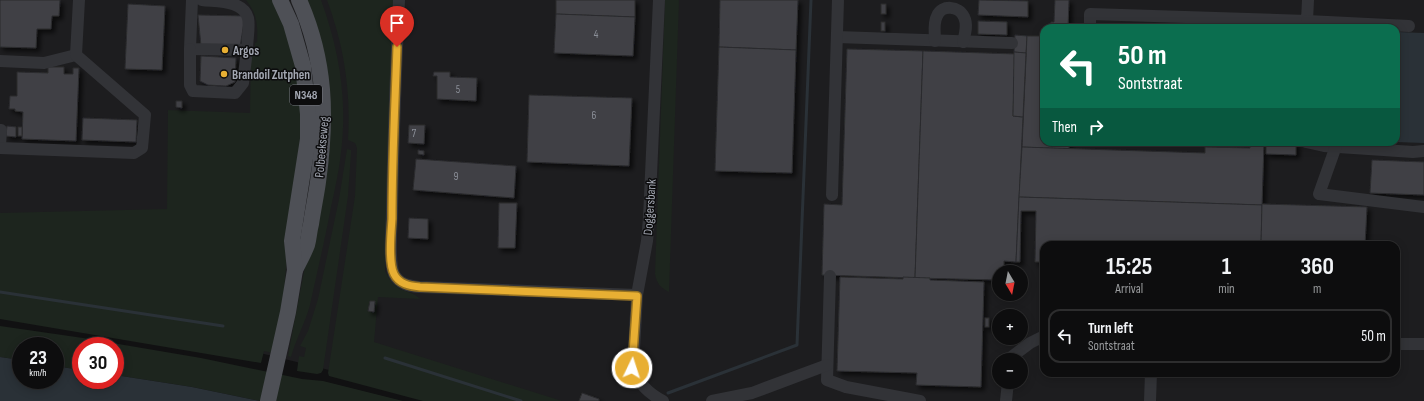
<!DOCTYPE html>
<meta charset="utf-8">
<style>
body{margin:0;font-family:"Sofia Sans Condensed",sans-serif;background:#161617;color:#f1f3f6;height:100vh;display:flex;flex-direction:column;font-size:15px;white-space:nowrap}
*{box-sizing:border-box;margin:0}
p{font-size:13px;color:#9a9c9e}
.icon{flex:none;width:22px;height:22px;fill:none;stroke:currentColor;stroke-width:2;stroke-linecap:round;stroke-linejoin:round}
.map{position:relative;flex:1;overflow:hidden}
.panel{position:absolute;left:1040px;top:241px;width:360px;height:136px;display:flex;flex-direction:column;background:#0d0d0e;border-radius:12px;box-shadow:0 2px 10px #0003,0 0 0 1px #2d2d2e}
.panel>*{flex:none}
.top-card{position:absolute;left:1040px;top:24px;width:360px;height:122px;border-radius:12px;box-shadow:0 2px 10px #0003,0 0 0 1px #2d2d2e;background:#0b6e4f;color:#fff;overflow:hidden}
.needle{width:26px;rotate:170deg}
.fabs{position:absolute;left:992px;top:265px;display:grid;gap:8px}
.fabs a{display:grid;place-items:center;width:36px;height:36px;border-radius:50%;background:#0d0d0e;box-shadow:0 2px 10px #0003,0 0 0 1px #2d2d2e;font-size:20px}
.speed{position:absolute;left:12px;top:337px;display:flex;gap:8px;font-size:20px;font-weight:700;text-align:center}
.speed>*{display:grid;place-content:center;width:52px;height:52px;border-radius:50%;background:#0d0d0e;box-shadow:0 2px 10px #0003,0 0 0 1px #2d2d2e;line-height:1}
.speed small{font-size:10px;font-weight:400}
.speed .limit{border:6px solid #d22;background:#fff;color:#111}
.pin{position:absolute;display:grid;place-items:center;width:34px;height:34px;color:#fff;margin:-41px -17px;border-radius:50% 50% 50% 0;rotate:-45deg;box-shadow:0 0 4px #0007}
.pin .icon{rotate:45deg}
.me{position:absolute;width:44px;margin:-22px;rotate:4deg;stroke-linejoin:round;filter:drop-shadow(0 0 3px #0008)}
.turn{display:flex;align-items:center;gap:14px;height:84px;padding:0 12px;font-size:18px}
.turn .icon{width:52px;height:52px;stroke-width:2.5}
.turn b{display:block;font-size:28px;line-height:34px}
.then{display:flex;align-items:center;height:38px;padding:0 12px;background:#0003;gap:8px;font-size:15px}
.eta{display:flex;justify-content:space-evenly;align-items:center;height:68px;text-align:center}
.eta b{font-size:24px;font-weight:700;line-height:28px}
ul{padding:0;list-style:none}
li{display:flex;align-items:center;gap:12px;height:54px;margin:0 8px 6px;padding:0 4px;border:2px solid #2d2d2e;border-radius:12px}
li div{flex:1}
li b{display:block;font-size:15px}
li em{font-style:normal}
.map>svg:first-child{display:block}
.built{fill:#1d1d1f;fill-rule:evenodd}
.green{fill:#1d251e}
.water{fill:#2a3137}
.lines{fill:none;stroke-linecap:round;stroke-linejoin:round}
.stream{stroke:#2a3137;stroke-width:3}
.building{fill:#404145;stroke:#2b2b2e;filter:url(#shadow)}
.minor{stroke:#323337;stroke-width:12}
.major{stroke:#4e5056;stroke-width:16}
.route-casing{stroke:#977221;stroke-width:10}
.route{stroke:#e8af33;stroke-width:7}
.poi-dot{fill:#e8af33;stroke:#0c0c0d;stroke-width:1.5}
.labels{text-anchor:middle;stroke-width:3;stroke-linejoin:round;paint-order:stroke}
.number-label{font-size:11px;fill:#8a8e97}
.shield{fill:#0c0c0d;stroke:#767880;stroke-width:1}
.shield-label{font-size:12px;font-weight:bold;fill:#a3a7b2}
.poi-label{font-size:13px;font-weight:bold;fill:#a3a7b2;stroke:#0c0c0d;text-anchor:start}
.street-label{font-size:13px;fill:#a3a7b2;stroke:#0c0c0d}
</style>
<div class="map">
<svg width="1424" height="401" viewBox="0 0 1424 401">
<defs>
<filter id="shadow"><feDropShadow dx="3.5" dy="3.5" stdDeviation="2" flood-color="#0009"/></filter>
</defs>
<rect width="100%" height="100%" fill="#111112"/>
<path class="built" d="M0,0H1424V401H455L220,343L0,310ZM1044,28H1396V142H1044ZM1044,245H1396V373H1044ZM999,272H1021V294H999ZM999,316H1021V338H999ZM999,360H1021V382H999Z"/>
<g class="green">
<path d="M246,0H274L280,11L299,76L302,142L288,245L283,302L273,353L264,351L261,363L0,319V213L167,209L168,110L250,113L251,52L255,48V43L257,42C258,26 257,13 246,0Z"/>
<path d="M305,0H321C336,41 345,84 343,128C342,155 337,181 331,207C325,240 317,272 310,305C305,323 296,339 291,357L288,356L293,329L327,153Z"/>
<path d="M327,0H394L385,271C390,281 395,288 406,291C412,294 415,294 420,299L378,297L374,342L562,401H423L329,376L328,373L355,196L357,148L355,143L348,140C351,91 344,46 327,0Z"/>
<path d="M665,0H679L669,292C660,287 657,284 655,274Z"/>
<polygon points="347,149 351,150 351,153 348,196 323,370 321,373 317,374 297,371 299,356 304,357 306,348 300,346 308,331 318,299 339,199"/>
<polygon points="0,326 83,338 201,358 302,379 323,381 403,401 260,401 192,387 115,375 115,346 81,346 81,370 55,366 55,346 21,346 21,360 0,357"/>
</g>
<g class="water">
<polygon points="1396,32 1424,33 1424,143 1396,142"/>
<polygon points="0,357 21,360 21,380 55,380 55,366 81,370 81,380 115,380 115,375 192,387 260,401 0,401"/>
</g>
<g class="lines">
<g class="stream">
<polyline points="0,292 223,326"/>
<polyline points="385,358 521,401"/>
<polyline points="668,393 797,345 811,0"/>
</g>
</g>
<g class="building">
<polygon points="0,0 60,0 59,16 52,16 51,29 37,29 36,48 0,47"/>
<polygon points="556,0 635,0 635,17 556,14"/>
<polygon points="720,0 798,0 796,50 719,47"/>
<polygon points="979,0 1028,1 1028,17 978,15"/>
<polygon points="1055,0 1069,0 1068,27 1076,28 1054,28 1054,26 1050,26 1051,22 1054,22"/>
<polygon points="128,4 165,6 162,70 125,69"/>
<rect x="881" y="4" width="5" height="10"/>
<polygon points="556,14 635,17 633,56 554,53"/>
<polygon points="198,15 245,16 240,47 201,46"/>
<polygon points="978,21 1007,22 1007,35 978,34"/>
<rect x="881" y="22" width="4" height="9"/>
<polygon points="1015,35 1027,36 1026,53 1014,52"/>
<polygon points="1027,36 1044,36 1044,142 1069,142 1069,149 1022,147"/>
<polygon points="719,47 796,50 792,173 715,171"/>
<polygon points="847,49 923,51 915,278 822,275 824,204 842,205"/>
<polygon points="923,51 1015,54 1013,116 1023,117 1016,262 1004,261 1004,272 999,272 999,280 915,278"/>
<polygon points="1014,52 1026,53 1023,117 1013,116"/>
<polygon points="201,56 236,58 235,82 226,86 208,85 200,81"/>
<polygon points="48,67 64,67 64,74 73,74 73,68 79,68 76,141 22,139 23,112 15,111 15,109 9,109 10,96 17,96 17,72 48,73"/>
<polygon points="434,72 450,72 450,77 477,78 476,101 437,99 437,76 433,76"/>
<polygon points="529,95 632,98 629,166 527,162"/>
<polygon points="176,101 182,101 182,108 176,107"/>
<polygon points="83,118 137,120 136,142 82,140"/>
<polygon points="409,125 425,125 424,144 408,143"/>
<polygon points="7,126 16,127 16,137 6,136"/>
<rect x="18" y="127" width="4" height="9"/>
<polygon points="1250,142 1264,142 1262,205 1019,197 1022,147 1205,153 1205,147 1250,148"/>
<polygon points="1266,142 1296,142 1296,155 1266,154"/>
<polygon points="418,150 424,151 424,155 418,154"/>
<polygon points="416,159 516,166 514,198 413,190"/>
<polygon points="1372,160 1424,162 1424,195 1370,193"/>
<polygon points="1019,197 1262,205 1261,245 1044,245 1044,262 1035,262 1036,211 1021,211 1020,262 1016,262"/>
<polygon points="499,203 517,203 515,248 498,248"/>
<polygon points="1262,204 1367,207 1365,245 1261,245"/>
<polygon points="409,218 428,219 428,239 408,238"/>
<polygon points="840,277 903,279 903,277 930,278 930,280 984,282 981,387 916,385 917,373 837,371"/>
<polygon points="370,301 375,301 374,312 368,311"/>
<rect x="985" y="318" width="4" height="9"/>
<polygon points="582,393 599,399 599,401 579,401"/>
</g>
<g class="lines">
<g class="minor">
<path d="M192,0L190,49L247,50C247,40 250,27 248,18C243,0 217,2 202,0"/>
<path d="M399,0C396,70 393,140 392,210C392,226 388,260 394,274C399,284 409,286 419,287L637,295"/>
<path d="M659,0L649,218L647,241L637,295L633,368C639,384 648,393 663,401"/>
<polyline points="1090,28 1090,14 1307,21 1308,0"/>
<polyline points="1307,28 1307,21 1409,26"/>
<polyline points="837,37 1012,43"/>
<path d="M935,41C935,33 933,23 937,16C942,4 959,6 964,17C968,25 965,34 963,42"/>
<polyline points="190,49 190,85 193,91 235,93 243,83 247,50"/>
<polyline points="0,61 44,63 76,55"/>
<polyline points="1306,142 1324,146 1413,152 1424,151"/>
<polyline points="0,146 1,130"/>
<polyline points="1336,146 1319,194 1424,207"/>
<polyline points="0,148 134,153 142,148 145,115 76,55 79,0"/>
<polyline points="832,195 838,0"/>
<polyline points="830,276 827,380 846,387 920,401"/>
<polyline points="1396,344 1424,344"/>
<polyline points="1010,360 1010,358 1030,343 1044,336"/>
<polyline points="712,401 752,393 827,365"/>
<polyline points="1006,401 1008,382"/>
<polyline points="1150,401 1151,373"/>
</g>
<g class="major">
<path d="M295,270C299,262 304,253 307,245C309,238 309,231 311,224C313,210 316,196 318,182C327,117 326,61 299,0"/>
<polyline points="268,401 288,312 295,270 292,241 308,139 308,114 303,66 291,24 280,0"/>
</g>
</g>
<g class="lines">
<defs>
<path id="route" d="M397,47C395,104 392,162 392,219C391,233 388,262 394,274C399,284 409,286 420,287L637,296L632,368"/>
</defs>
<use href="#route" class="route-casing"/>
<use href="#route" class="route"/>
</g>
<g class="poi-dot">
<circle cx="225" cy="50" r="4"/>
<circle cx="224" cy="74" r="4"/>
</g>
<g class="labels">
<g class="number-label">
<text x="596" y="38">4</text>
<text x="458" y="93">5</text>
<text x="594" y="119">6</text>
<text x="414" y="137">7</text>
<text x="456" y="180">9</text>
</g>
<rect class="shield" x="290" y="85" width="32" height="20" rx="3"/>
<g class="shield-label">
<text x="306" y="99">N348</text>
</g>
<g class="poi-label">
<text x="233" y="55">Argos</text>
<text x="232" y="79">Brandoil Zutphen</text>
</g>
<g class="street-label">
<text transform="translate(321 147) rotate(-85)" y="5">Polbeekseweg</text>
<text transform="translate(649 207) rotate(-86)" y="5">Doggersbank</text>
</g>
</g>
</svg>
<div class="fabs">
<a><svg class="needle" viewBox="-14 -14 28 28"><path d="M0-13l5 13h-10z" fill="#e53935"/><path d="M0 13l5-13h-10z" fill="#9a9c9e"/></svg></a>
<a>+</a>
<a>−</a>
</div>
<div class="speed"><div>23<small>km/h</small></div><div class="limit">30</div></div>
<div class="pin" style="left:397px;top:47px;background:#d93025"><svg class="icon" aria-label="arrive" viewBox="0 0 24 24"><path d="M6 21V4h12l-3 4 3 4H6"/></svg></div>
<svg class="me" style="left:632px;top:368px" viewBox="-20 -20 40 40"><circle r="17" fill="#e8af33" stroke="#fff" stroke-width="3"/><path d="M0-11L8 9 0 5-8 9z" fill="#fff"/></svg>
<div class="top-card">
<div class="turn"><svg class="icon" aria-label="left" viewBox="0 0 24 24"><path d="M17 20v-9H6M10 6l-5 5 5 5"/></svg><div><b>50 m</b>Sontstraat</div></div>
<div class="then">Then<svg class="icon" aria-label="right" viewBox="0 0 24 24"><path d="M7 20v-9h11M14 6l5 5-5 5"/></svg></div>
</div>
<section class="panel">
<div class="eta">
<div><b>15:25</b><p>Arrival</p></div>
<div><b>1</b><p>min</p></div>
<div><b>360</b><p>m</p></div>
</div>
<ul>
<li><svg class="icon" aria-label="left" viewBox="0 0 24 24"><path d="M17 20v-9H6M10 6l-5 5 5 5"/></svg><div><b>Turn left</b><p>Sontstraat</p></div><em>50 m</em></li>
</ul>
</section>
</div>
